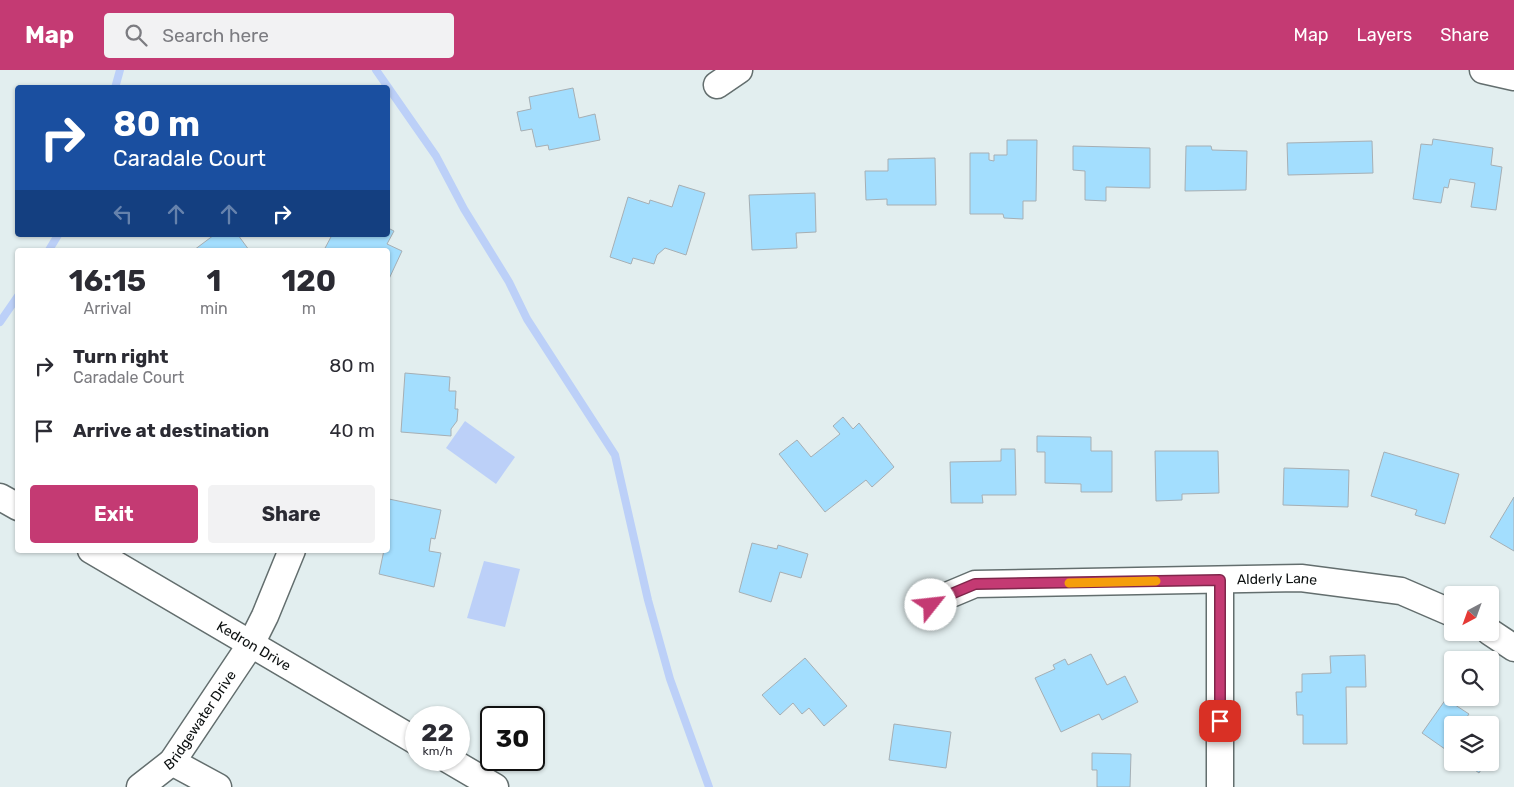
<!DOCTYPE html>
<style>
body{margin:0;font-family:Rubik,sans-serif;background:#f2f2f3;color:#2b2b33;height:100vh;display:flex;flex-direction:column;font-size:19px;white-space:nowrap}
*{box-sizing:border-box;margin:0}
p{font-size:16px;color:#7c7c81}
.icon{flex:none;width:28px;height:28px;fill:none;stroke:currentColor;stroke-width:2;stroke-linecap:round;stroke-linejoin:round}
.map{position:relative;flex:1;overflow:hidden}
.panel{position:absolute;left:15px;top:178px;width:375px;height:305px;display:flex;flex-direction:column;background:#fff;border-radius:5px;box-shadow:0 1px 4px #0004}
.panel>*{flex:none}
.hud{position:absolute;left:15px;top:15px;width:375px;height:152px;border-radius:5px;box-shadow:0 1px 4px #0004;background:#1a4fa0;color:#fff;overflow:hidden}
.needle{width:32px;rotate:221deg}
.tools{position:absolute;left:1444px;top:516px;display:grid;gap:10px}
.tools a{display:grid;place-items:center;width:55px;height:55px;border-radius:5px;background:#fff;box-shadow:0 1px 4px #0004;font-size:25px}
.speed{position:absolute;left:405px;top:636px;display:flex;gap:10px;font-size:25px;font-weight:700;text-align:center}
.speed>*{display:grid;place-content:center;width:65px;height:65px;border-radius:50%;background:#fff;box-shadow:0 1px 4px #0004;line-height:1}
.speed small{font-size:12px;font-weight:400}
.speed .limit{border:2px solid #111;border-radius:8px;background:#fff;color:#111}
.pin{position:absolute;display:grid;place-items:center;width:42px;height:42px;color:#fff;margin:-21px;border-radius:10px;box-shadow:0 2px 8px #0006}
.me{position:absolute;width:55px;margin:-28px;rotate:61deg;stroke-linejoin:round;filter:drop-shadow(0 0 4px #0008)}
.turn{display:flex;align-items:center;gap:18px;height:105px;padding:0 15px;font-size:22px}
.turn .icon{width:65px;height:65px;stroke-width:2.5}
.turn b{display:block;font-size:35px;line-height:42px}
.lanes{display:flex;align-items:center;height:48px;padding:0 15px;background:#0003;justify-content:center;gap:25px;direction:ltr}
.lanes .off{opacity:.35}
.eta{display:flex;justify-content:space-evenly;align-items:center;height:85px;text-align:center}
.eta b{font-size:30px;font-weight:700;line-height:35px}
.cta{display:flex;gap:10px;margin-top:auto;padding:10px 15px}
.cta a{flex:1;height:58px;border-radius:5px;background:#c43a73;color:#fff;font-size:20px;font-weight:700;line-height:58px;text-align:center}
.cta a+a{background:#f2f2f3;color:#2b2b33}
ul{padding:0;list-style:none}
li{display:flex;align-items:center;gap:15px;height:65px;padding:0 15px}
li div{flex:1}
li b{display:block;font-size:19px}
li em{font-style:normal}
header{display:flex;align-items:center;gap:30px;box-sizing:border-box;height:70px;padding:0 25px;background:#c43a73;color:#fff}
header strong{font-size:24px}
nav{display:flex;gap:28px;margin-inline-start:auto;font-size:18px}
.search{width:350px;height:45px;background:#f2f2f3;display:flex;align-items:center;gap:12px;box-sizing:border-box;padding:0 18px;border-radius:5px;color:#7c7c81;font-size:19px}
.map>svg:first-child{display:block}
.water{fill:#bcd0f8}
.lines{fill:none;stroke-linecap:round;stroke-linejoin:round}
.stream{stroke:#bcd0f8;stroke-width:8}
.building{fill:#a3defe;stroke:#a6afb4}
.minor-casing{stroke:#636e6e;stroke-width:29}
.minor{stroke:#fff;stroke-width:26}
.route-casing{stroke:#7f264b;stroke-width:12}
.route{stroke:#c43a73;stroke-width:9}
.slow{stroke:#f59e0b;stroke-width:9}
.labels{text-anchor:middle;stroke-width:5;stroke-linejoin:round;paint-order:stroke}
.street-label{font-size:14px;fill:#0d1111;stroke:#effcfc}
</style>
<header>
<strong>Map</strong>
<div class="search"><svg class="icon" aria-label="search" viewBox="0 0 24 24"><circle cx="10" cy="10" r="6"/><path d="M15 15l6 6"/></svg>Search here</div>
<nav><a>Map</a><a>Layers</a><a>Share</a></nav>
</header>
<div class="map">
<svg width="1514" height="717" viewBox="0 0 1514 717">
<rect width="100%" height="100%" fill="#e2eeef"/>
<g class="water">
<polygon points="465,351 515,387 496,414 446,378"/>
<polygon points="484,491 520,499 505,557 467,548"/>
</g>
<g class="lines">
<g class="stream">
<polyline points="376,0 436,86 464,139 509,212 527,249 615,385 648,530 670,609 709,717"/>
<polyline points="115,18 120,0"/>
<polyline points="49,180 58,165"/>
<polyline points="0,252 18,226"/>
</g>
</g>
<g class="building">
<polygon points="573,18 579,48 595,44 600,70 549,80 548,75 536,77 532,59 521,61 517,42 531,39 529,27"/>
<polygon points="1433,69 1493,78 1491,95 1502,97 1496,140 1471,137 1475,113 1450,109 1448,118 1444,117 1441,133 1413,129 1421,74 1432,75"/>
<polygon points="1007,70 1037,70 1036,131 1023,131 1023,149 1004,148 1003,144 970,144 970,83 989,83 989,90 994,91 994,85 1007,85"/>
<polygon points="1372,71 1373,103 1288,105 1287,73"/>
<polygon points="1073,76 1150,78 1150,118 1106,117 1106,131 1085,130 1085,101 1073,100"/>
<polygon points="1186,76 1211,76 1212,80 1247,81 1246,120 1185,121"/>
<polygon points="935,88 936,135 887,135 887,129 866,130 865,101 888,101 888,89"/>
<polygon points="679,115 705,123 686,185 665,178 657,185 654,194 633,188 631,194 610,187 628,127 649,134 650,130 672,137"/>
<polygon points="815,123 816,162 796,163 797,178 752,180 749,125"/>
<polygon points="388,158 394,161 387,174 402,181 388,211 388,180 324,180 332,165 388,165"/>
<polygon points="214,165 238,165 249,180 194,180"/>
<polygon points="405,303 450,307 449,321 456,321 455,339 458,339 457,351 451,359 451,366 401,362"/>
<polygon points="843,347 853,359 859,353 894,397 872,417 866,410 825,442 779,384 797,370 811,387 840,364 833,356"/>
<polygon points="1037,366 1091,367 1091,381 1112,381 1112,422 1081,422 1081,414 1045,413 1045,382 1037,382"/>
<polygon points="1001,379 1015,379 1016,425 982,425 983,433 951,433 950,392 1001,391"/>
<polygon points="1155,381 1218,381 1219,423 1182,424 1182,430 1156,431"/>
<polygon points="1384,382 1459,404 1445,454 1415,445 1417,440 1371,426"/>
<polygon points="1284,398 1349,400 1348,437 1283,435"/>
<polygon points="1514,427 1514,481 1490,467"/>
<polygon points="389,429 441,440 435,469 431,468 429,481 441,483 434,517 379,504 384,480 388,480"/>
<polygon points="752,473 777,479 778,475 808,484 801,508 780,502 771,532 739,522"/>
<polygon points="1091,584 1107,615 1125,606 1138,632 1102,650 1099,644 1061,662 1035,608 1055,599 1053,595 1065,589 1068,595"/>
<polygon points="1365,585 1366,617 1346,617 1347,674 1303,674 1303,645 1297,645 1296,622 1302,622 1302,604 1331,603 1330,586"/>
<polygon points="805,588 847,636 824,656 809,638 802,644 793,633 780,645 762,625"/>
<polygon points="1446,629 1469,644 1464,651 1470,655 1452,655 1452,684 1422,663"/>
<polygon points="894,654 951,662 946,698 889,690"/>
<polygon points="1490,669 1498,675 1490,687"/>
<polygon points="1092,683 1131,684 1130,717 1097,717 1097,700 1092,700"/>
<polygon points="1464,692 1486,692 1479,703"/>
</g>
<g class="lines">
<defs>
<g id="minor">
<polyline points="1483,0 1514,7"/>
<polyline points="717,15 739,0"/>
<polyline points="0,427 18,437"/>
<path id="s1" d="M91,480L416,671"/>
<path id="s2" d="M923,541L944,527L975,514L1301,508L1401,521L1452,543"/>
<polyline points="1490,562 1514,578"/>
<polyline points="449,690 495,717"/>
<polyline points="172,692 218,717"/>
<path id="s3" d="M140,717L172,692L251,574L265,546L292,480"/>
<polyline points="1220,717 1220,510"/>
</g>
</defs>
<use href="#minor" class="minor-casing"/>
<use href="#minor" class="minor"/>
</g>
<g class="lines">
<defs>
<polyline id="route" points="931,535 944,527 975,514 1220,510 1220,651"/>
</defs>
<use href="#route" class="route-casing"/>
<use href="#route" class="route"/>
<polyline class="slow" points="1069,513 1156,511"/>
</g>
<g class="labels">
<g class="street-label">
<text dy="5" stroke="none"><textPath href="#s2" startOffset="361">Alderly Lane</textPath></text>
<text dy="5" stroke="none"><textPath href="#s1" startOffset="189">Kedron Drive</textPath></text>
<text dy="5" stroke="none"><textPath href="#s3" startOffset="91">Bridgewater Drive</textPath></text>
</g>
</g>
</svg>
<div class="tools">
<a><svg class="needle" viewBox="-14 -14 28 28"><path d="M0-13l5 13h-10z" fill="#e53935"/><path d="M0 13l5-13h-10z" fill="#7c7c81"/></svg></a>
<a><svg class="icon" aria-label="search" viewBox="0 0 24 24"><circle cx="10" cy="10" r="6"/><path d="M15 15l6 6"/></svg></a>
<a><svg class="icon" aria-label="layers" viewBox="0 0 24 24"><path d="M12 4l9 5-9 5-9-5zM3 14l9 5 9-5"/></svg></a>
</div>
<div class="speed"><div>22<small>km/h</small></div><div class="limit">30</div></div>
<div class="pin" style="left:1220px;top:651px;background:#d93025"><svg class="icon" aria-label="arrive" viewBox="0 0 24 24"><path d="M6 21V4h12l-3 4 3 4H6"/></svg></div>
<svg class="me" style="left:931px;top:535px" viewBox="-20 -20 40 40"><circle r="19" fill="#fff"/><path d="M0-13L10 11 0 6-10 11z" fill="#c43a73"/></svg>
<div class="hud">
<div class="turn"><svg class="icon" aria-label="right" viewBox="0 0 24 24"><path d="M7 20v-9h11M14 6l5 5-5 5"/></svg><div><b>80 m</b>Caradale Court</div></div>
<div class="lanes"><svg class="icon off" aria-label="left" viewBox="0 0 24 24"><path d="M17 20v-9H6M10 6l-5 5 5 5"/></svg><svg class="icon off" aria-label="ahead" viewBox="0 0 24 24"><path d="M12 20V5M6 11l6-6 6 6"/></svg><svg class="icon off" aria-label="ahead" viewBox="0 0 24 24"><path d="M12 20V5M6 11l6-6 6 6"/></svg><svg class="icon" aria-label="right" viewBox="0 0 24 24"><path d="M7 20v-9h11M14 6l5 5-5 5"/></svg></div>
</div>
<section class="panel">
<div class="eta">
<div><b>16:15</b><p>Arrival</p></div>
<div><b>1</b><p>min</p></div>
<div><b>120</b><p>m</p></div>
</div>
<ul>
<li><svg class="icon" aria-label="right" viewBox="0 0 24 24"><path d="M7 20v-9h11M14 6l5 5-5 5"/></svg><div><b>Turn right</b><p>Caradale Court</p></div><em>80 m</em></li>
<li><svg class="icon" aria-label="arrive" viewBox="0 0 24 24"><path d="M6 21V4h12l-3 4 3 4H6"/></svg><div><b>Arrive at destination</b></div><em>40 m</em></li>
</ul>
<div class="cta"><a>Exit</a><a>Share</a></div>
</section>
</div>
